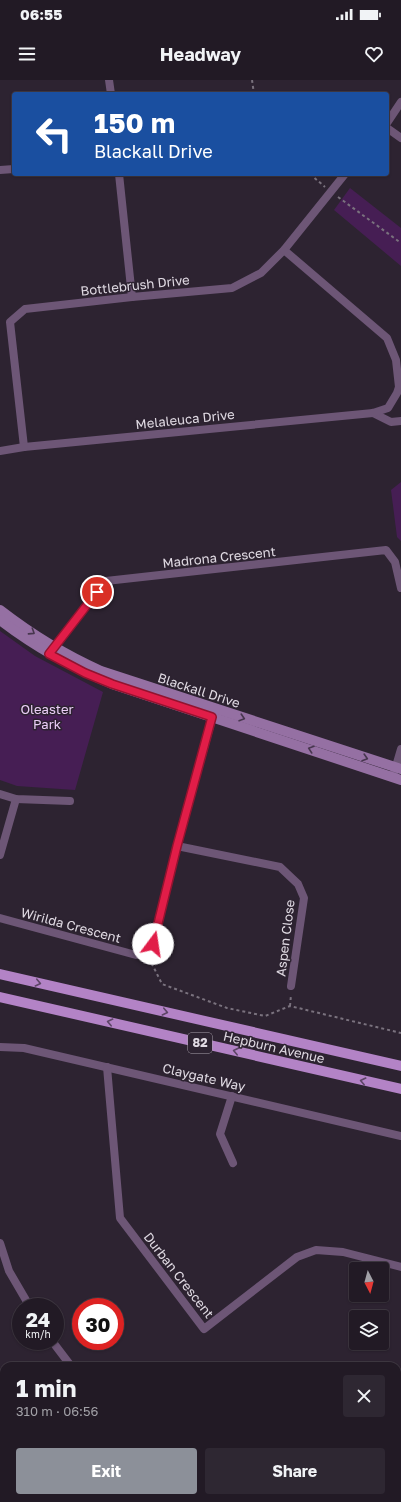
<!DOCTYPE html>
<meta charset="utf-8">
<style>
body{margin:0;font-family:"Golos Text",sans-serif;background:#2e2732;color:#f1f3f6;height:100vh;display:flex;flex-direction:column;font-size:15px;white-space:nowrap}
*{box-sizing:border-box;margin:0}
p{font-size:13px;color:#a2a1a7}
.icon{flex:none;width:22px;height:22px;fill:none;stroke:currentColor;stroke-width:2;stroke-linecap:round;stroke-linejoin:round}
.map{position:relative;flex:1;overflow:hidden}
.panel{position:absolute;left:0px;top:1282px;width:401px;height:140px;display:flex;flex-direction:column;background:#221a25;border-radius:12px 12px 0 0;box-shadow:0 1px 3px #0004,0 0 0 1px #3f3842}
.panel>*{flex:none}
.hud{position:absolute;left:12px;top:12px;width:377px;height:84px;border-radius:4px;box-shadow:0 1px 3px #0004,0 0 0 1px #3f3842;background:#1a4fa0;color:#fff;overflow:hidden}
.needle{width:26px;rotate:174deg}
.controls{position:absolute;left:349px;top:1182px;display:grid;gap:8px}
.controls a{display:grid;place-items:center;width:40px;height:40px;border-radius:4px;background:#221a25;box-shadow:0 1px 3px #0004,0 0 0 1px #3f3842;font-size:20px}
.speed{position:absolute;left:12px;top:1218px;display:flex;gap:8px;font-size:20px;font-weight:700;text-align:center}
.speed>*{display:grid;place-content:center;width:52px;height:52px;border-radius:50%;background:#221a25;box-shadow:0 1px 3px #0004,0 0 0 1px #3f3842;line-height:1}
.speed small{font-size:10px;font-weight:400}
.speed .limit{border:6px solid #d22;background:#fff;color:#111}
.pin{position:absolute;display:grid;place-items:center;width:34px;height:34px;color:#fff;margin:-17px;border:2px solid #fff;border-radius:50%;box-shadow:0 1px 4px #0007}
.me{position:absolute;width:44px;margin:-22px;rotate:14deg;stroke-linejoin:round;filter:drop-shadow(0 0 3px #0008)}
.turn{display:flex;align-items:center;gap:14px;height:84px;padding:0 16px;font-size:18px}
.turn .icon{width:52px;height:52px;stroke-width:2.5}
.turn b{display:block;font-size:28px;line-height:34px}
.round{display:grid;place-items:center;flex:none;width:42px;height:42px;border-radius:4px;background:#2e2732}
.headline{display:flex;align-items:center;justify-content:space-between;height:68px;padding:0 16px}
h1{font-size:24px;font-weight:700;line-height:30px}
.action{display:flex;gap:8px;margin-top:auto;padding:8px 16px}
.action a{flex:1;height:46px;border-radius:4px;background:#8c9099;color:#fff;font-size:16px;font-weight:700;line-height:46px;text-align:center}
.action a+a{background:#2e2732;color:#f1f3f6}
.status{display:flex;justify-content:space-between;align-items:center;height:28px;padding:0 20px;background:#221a25;direction:ltr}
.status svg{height:11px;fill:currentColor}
header{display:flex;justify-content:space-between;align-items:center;height:52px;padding:0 16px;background:#221a25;font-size:18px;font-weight:700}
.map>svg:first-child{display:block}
.green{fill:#461e54}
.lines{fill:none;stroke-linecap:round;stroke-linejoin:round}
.path{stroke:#7a727e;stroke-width:2;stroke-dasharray:3 3;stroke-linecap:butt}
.minor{stroke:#6d5676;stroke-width:8}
.secondary{stroke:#9570a3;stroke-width:10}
.primary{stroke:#b383c6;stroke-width:10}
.oneway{stroke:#47364e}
.oneway2{stroke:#5c4565}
.route-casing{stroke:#92132f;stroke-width:10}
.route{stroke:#e11d48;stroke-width:7}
.labels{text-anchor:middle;stroke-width:3;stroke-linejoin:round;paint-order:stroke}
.shield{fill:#2d2331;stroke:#aaa3ae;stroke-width:1}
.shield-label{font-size:12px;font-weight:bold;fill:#e0dae3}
.street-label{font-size:13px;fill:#e0dae3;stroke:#2d2331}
.park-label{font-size:13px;fill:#eacdf6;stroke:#2d2331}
</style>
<div class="status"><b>06:55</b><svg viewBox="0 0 49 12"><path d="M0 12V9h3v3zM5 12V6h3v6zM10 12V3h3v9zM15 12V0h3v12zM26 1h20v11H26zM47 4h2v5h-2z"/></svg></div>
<header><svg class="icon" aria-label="menu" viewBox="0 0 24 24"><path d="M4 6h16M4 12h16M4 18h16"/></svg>Headway<svg class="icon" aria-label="heart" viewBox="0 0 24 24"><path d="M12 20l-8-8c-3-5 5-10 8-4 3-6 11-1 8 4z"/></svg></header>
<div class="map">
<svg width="401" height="1422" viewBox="0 0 401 1422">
<rect width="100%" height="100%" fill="#2d2331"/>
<g class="green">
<polygon points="350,108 401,148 401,186 334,130"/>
<polygon points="401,402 401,461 397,457 391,410"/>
<polygon points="0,551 35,576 103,612 75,710 17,706 0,700"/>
<polygon points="397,1336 401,1338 401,1422 209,1422 215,1418 397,1418"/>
</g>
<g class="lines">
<g class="path">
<polyline points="252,0 254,14"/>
<polyline points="310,94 325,107"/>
<polyline points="338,117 401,163"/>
<polyline points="149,878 162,904 227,928 265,936 290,926 401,953"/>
<polyline points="290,926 291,915"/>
</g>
<g class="minor">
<polyline points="109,0 111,14"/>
<polyline points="387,43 401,22"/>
<polyline points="387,48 401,58"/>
<polyline points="0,90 14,89"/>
<polyline points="119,94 132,217"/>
<polyline points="373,333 391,342 401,341"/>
<polyline points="24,367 10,242 25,229 132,217 232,208 261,193 284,170 345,94"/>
<polyline points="0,371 24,367 373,333 388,328 397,313 399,307 396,280 387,258 284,170"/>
<polyline points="52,570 106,501 386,470 395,482 401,508"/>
<polyline points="394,693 401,669"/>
<polyline points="0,714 16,719 70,721"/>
<polyline points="177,766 280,787 298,804 304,818 291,906"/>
<polyline points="0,775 16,719"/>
<polyline points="0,838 136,875 153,864 177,766 214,632"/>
<polyline points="0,967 24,968 401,1056"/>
<polyline points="107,987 120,1138 204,1249 297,1177 316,1170 343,1172 401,1187"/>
<polyline points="232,1016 220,1054 233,1083"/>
<polyline points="0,1163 9,1191 30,1227"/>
<polyline points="52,1261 71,1286"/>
<polyline points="397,1322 401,1323"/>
<polyline points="171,1418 174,1422"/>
<polyline points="196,1422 202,1418"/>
</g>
<g class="secondary">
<path d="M0,530C31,554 65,575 101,591L401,689"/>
<path d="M0,540C35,567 71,587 112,604L401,700"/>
</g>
<g class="primary">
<polyline points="0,894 401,986"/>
<polyline points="0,917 401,1009"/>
</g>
</g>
<defs><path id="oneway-chevron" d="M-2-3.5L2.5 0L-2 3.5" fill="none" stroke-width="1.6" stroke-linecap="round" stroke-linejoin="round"/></defs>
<g class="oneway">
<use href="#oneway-chevron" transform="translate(32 552) rotate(33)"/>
<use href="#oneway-chevron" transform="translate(242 638) rotate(18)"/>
<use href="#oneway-chevron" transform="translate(311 669) rotate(-161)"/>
<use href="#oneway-chevron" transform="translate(365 678) rotate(17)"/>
</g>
<g class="oneway2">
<use href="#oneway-chevron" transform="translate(38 903) rotate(13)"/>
<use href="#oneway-chevron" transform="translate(165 932) rotate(13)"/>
<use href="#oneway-chevron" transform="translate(110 942) rotate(-167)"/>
<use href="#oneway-chevron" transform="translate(236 971) rotate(-167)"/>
<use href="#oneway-chevron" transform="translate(363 1001) rotate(-167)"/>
</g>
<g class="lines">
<defs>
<polyline id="route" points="97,512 49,574 85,593 112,604 212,637 177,766 153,864"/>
</defs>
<use href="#route" class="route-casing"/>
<use href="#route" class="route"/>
</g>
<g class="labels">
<rect class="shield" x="188" y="953" width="24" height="20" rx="3"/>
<g class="shield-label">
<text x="200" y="967">82</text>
</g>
<g class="street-label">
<text transform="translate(135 205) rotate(-6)" y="5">Bottlebrush Drive</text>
<text transform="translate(185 339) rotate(-6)" y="5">Melaleuca Drive</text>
<text transform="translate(219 477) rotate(-6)" y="5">Madrona Crescent</text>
<text transform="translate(199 610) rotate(18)" y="5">Blackall Drive</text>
<text transform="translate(71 845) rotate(15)" y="5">Wirilda Crescent</text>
<text transform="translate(285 858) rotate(-83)" y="5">Aspen Close</text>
<text transform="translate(274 967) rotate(13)" y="5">Hepburn Avenue</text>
<text transform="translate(204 997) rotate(13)" y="5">Claygate Way</text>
<text transform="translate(179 1195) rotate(52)" y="5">Durban Crescent</text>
</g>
<g class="park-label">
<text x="47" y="634">Oleaster<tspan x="47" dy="15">Park</tspan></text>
</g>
</g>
</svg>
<div class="controls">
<a><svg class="needle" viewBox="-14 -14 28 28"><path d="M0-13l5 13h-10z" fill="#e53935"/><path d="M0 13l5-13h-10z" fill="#a2a1a7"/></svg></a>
<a><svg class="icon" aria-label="layers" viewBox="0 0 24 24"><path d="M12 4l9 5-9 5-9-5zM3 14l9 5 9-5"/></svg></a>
</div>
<div class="speed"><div>24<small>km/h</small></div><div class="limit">30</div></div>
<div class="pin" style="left:97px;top:512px;background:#d93025"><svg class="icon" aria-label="arrive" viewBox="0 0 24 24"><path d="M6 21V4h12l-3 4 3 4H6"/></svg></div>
<svg class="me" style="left:153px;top:864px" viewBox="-20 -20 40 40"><circle r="19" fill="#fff"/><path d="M0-13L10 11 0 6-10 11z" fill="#e11d48"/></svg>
<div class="hud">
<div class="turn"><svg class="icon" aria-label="left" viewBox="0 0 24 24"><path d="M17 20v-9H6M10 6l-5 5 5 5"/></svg><div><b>150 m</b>Blackall Drive</div></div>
</div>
<section class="panel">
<div class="headline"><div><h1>1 min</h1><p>310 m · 06:56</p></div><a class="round"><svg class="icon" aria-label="close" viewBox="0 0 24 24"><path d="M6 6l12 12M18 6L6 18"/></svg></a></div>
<div class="action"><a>Exit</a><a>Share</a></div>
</section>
</div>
